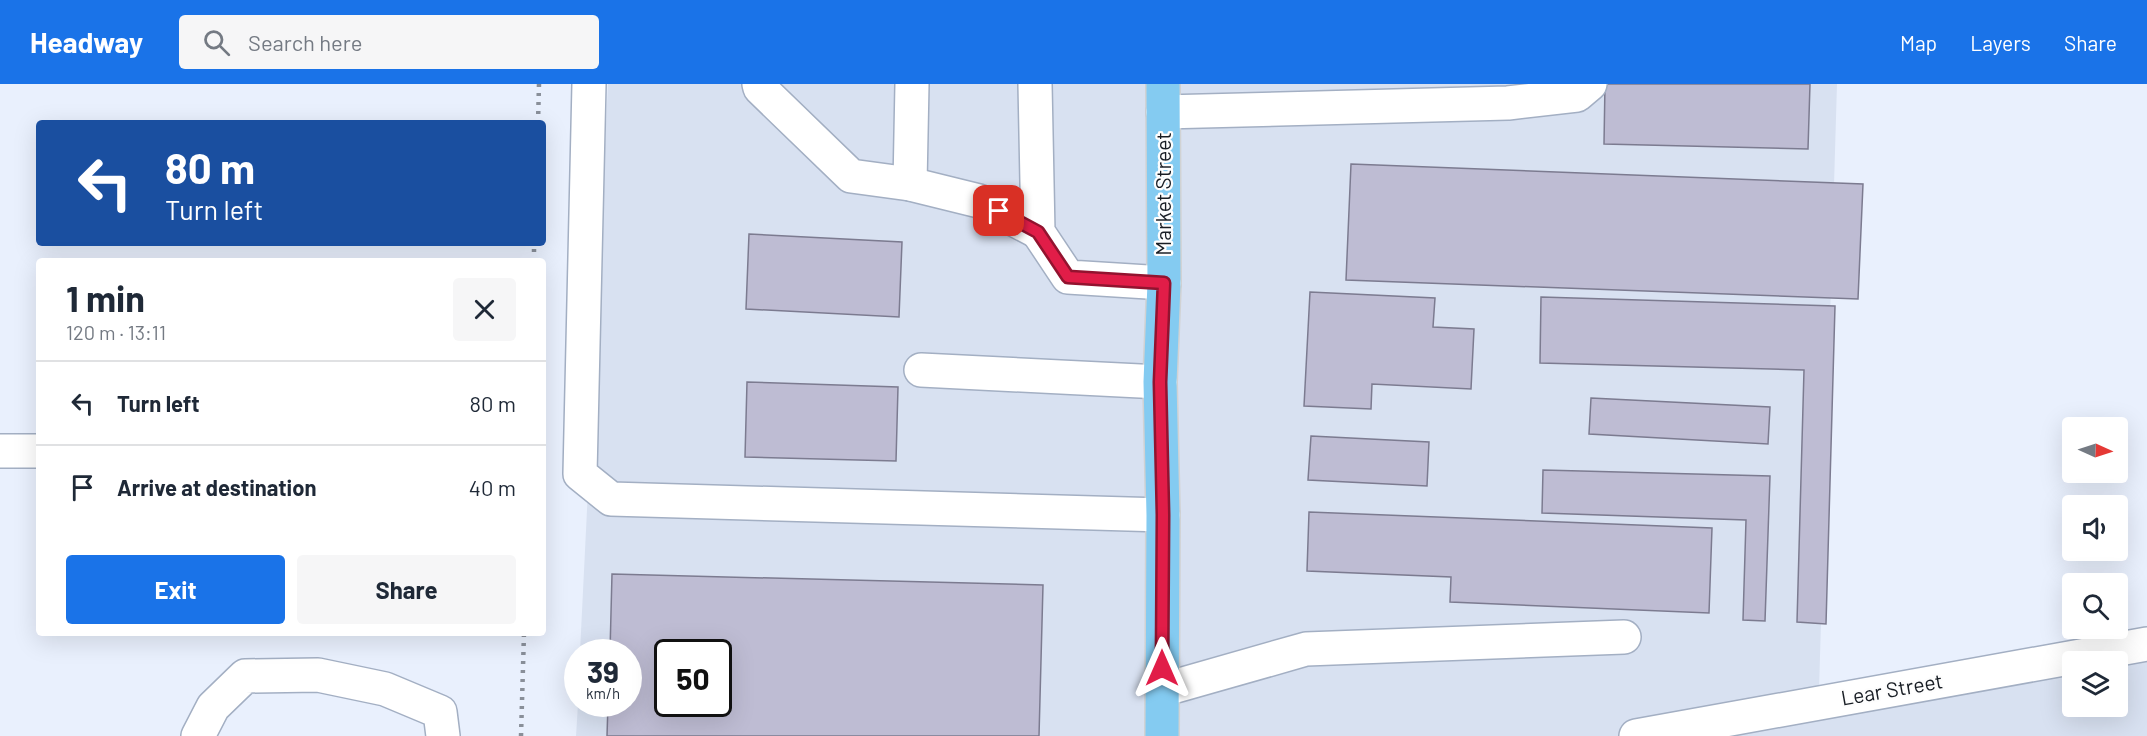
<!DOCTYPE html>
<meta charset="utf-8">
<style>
body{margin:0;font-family:Barlow,sans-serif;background:#f6f6f7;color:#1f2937;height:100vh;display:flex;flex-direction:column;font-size:22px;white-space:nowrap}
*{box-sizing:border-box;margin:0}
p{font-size:20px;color:#747a83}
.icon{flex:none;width:33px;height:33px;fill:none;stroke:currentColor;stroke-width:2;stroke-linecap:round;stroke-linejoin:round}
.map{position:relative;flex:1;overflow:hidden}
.details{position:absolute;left:36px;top:174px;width:510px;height:378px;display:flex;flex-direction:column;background:#fff;border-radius:6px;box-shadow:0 6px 24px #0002}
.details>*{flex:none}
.banner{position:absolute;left:36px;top:36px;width:510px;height:126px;border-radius:6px;box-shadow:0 6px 24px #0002;background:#1a4fa0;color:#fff;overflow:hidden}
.needle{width:39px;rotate:93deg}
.tools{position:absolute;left:2062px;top:333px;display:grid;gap:12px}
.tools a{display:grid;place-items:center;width:66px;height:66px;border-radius:6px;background:#fff;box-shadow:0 6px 24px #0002;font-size:30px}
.speed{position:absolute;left:564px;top:555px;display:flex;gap:12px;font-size:30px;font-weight:700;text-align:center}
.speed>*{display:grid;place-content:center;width:78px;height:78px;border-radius:50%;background:#fff;box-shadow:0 6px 24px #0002;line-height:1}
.speed small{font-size:15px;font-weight:400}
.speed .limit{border:3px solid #111;border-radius:9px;background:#fff;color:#111}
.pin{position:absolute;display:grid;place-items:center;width:51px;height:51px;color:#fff;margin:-26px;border-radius:12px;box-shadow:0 3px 9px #0006}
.me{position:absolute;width:66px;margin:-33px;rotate:0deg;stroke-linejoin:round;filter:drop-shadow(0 0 4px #0008)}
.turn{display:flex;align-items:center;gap:21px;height:126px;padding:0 30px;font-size:27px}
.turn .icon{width:78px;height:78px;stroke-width:2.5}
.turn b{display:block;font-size:42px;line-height:51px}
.round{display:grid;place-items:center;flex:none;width:63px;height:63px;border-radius:6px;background:#f6f6f7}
.summary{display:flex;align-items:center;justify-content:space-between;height:102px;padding:0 30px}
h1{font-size:36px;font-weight:700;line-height:45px}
.primary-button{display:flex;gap:12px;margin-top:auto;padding:12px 30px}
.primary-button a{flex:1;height:69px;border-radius:6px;background:#1a73e8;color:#fff;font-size:24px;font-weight:700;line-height:69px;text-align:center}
.primary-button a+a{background:#f6f6f7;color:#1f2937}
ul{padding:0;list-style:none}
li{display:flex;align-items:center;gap:18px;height:84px;padding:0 30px;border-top:2px solid #e0e1e3}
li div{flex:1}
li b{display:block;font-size:22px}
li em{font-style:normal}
header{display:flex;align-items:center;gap:36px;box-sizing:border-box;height:84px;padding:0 30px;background:#1a73e8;color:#fff}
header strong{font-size:28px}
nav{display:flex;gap:33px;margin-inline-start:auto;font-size:21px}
.search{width:420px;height:54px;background:#f6f6f7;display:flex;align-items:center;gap:15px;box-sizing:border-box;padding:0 21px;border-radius:6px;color:#747a83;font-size:22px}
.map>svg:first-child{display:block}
.built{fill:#d8e1f1;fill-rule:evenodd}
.building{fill:#bebcd3;stroke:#7c7b90;stroke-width:1.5;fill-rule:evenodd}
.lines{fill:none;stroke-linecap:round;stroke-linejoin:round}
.minor-casing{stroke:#a3afc3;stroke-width:36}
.major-casing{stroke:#d1d2d3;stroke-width:36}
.minor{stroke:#fff;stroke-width:33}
.major{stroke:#84cbf1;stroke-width:33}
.rail{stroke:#898f99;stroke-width:4.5;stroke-dasharray:3 6;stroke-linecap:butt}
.route-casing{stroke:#92132f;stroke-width:15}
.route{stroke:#e11d48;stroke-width:10}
.labels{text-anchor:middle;stroke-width:4.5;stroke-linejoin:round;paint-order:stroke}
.street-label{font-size:21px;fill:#181d24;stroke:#fdfdfd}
</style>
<header>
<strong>Headway</strong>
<div class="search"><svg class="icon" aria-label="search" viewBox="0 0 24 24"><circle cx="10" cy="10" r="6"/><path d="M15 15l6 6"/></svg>Search here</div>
<nav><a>Map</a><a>Layers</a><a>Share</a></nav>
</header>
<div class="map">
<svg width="2147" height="652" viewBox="0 0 2147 652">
<rect width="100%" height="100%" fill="#e9f0fd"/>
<path class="built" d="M608,0H1837L1819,606L2073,582V622H2118V578L2147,575V652H576L578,620H628V568H580ZM668,568H718V620H668Z"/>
<g class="building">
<polygon points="1605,0 1810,0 1808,65 1604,60"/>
<polygon points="1351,80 1863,100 1858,215 1346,196"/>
<polygon points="749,150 902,158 899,233 746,225"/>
<polygon points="1310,208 1435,214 1433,243 1474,245 1471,305 1372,300 1371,325 1304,322"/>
<polygon points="1541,213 1835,222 1826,540 1797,538 1804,286 1540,279"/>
<polygon points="747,298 898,303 896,377 745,373"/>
<polygon points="1591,314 1770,323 1768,360 1589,350"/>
<polygon points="1311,352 1429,358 1427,402 1308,396"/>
<polygon points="1543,386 1770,392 1765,537 1743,536 1746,436 1542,429"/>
<polygon points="1309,428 1712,444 1709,529 1450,518 1451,493 1307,487"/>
<path d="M612,490L1043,501L1039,652H607L608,620H628V568H610ZM668,568H718V620H668Z"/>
</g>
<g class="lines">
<defs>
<g id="minor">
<polyline points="589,0 580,390 611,415 1163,431"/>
<polyline points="759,0 760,4 851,92 910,100 979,117 1038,148"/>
<polyline points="1035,0 1038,148 1068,193 1164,199"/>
<polyline points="1163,28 1508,19 1577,11 1590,0"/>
<polyline points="910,100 912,0"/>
<polyline points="921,286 1160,298"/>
<polyline points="0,367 39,367"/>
<polyline points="1162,606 1306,565 1624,553"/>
<polyline points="198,652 213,623 245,592 318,591 385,605 440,628 443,652"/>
<polyline points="1636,652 2147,560"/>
</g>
<polyline id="major" points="1162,652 1163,431 1160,298 1164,199 1163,0"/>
</defs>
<use href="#minor" class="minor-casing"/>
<use href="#major" class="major-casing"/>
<use href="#minor" class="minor"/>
<use href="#major" class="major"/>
<g class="rail">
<polyline points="538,39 539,0"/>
<polyline points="534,177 534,159"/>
<polyline points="521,652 524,549"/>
</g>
</g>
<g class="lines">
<defs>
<polyline id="route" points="999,127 1038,148 1068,193 1164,199 1160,298 1163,431 1162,584"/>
</defs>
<use href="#route" class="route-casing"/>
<use href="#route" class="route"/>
</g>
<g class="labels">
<g class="street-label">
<text transform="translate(1164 110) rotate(-90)" y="7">Market Street</text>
<text transform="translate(1892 606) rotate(-10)" y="7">Lear Street</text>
</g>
</g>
</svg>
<div class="tools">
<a><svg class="needle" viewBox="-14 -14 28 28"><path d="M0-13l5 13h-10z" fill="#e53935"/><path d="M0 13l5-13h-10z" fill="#747a83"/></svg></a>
<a><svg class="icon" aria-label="sound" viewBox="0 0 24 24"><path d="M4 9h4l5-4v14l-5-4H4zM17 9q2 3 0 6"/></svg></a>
<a><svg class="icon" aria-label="search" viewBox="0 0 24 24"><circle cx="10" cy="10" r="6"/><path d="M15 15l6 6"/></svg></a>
<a><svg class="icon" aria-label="layers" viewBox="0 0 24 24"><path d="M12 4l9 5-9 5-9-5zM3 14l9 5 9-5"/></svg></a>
</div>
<div class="speed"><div>39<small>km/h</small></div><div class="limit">50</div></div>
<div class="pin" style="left:999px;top:127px;background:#d93025"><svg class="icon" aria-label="arrive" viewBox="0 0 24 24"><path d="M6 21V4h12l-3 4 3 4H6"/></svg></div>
<svg class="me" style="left:1162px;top:584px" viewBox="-20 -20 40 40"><path d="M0-17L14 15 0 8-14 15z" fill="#e11d48" stroke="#fff" stroke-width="4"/></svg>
<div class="banner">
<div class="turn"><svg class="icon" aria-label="left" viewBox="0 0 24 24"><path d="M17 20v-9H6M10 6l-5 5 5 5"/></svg><div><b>80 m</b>Turn left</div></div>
</div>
<section class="details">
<div class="summary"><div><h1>1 min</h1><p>120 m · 13:11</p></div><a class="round"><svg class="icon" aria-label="close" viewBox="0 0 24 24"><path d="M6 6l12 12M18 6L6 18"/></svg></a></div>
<ul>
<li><svg class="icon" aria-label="left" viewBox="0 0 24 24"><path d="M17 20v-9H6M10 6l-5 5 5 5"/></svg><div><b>Turn left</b></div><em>80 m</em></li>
<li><svg class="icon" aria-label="arrive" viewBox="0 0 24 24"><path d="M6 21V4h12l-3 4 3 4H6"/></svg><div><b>Arrive at destination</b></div><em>40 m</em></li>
</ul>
<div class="primary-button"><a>Exit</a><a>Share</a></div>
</section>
</div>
